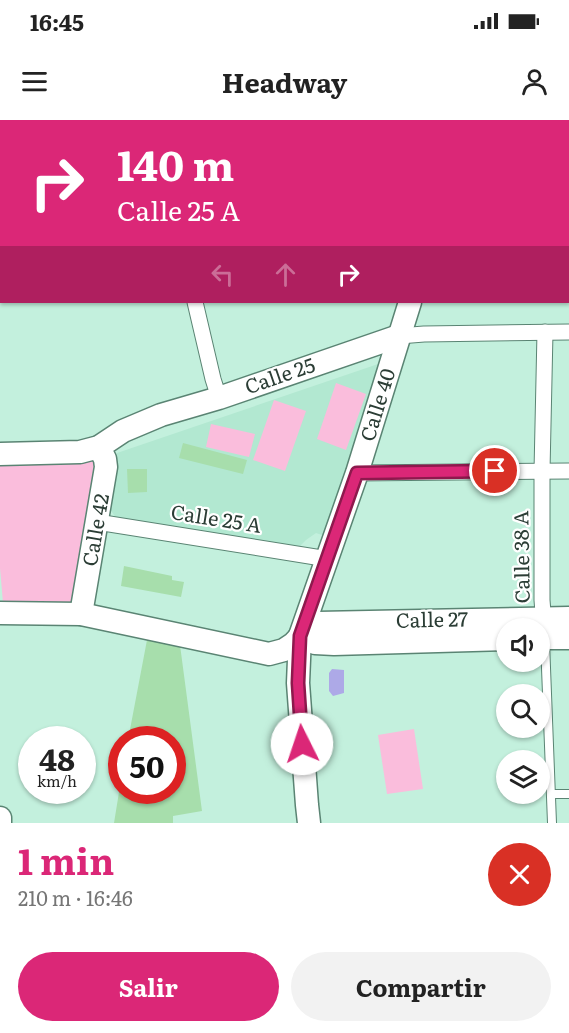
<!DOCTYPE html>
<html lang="es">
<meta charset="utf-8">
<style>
body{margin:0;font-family:Literata,serif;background:#f2f2f2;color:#222;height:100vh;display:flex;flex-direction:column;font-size:22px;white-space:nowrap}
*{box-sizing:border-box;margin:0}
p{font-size:20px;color:#767676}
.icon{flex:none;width:33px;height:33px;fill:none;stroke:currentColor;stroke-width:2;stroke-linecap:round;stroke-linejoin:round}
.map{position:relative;height:703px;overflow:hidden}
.details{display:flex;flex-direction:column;background:#fff;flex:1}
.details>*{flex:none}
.top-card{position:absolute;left:0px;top:0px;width:570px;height:183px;box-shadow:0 2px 4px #0004;background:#db2777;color:#fff;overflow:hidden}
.controls{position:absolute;left:496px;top:498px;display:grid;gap:12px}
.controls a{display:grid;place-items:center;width:54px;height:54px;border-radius:50%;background:#fff;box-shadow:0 2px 4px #0004;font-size:30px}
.speed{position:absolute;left:18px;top:606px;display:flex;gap:12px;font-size:30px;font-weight:700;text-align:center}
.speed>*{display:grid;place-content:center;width:78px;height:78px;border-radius:50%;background:#fff;box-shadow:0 2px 4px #0004;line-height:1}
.speed small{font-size:15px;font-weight:400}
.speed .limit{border:9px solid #d22;background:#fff;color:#111}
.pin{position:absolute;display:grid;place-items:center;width:51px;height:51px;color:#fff;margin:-26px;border:3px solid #fff;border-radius:50%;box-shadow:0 2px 6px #0007}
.me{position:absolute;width:66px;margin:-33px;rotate:356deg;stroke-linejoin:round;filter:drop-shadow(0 0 4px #0008)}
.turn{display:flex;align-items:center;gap:21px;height:126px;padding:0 18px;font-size:27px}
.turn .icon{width:78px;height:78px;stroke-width:2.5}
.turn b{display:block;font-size:42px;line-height:51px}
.lanes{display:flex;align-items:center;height:57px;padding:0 18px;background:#0003;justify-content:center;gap:30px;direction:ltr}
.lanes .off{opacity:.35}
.round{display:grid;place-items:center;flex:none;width:63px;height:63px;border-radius:32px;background:#f2f2f2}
.summary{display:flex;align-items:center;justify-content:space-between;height:102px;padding:0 18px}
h1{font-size:36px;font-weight:700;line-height:45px;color:#db2777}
.primary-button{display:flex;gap:12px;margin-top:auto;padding:12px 18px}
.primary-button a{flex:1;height:69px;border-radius:36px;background:#db2777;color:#fff;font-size:24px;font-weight:700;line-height:69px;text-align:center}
.primary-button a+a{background:#f2f2f2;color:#222}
.status{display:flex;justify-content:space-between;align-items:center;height:42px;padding:0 30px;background:#fff;direction:ltr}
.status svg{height:16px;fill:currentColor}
header{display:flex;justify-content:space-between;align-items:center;height:78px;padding:0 18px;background:#fff;font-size:27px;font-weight:700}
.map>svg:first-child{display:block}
.built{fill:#b2e8d1}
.green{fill:#fabddc}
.water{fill:#ada9e7}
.building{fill:#a7deac}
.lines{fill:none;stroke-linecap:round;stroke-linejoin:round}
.lane-casing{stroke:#5a8473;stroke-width:10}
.street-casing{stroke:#5a8473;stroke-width:17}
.secondary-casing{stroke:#5a8473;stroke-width:25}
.lane{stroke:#fff;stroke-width:8}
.street{stroke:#fff;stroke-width:15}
.secondary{stroke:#fff;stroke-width:22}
.route-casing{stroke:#8e194d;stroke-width:15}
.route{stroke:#db2777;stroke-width:10}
.labels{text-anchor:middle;stroke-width:4.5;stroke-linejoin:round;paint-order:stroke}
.street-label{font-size:20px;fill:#2b3d35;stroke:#fff}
</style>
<div class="status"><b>16:45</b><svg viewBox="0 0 49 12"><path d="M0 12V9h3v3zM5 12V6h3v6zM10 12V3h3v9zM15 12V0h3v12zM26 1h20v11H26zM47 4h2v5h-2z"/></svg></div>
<header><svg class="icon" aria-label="menu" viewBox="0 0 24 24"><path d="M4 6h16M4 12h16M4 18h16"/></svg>Headway<svg class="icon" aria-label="person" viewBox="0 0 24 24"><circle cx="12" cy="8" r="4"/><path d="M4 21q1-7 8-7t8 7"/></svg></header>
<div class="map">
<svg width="569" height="703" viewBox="0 0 569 703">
<rect width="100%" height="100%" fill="#c3f0dd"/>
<polygon class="built" points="384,242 331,418 316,413 306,420 300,426 182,411 116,398 108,386 117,333"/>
<g class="green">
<polygon points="336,263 366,274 346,330 317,319"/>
<polygon points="274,280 306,291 285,351 253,340"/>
<polygon points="211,304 255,314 249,337 206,327"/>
<polygon points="95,337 74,486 3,483 0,448 0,344"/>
<polygon points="414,609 423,669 387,674 378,615"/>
</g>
<polygon class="water" points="332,549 344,550 344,573 333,576 329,571 329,553"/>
<g class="building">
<polygon points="183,323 247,340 243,354 179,338"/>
<polygon points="127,349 147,349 147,372 128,373"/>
<polygon points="124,446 172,456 172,460 184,462 181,477 121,466"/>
<polygon points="147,520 180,525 202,691 173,696 173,703 114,703 120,666 122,666 122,670 172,670 172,620 128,620"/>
</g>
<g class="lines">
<defs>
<g id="lane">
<polyline points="545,522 552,703"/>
<polyline points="551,674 569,674"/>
</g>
<g id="street">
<polyline points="153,0 154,2"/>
<polyline points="195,182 213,259 219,278"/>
<polyline points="399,216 424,214 569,212"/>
<polyline points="357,353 569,351"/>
<polyline points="97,402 328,439"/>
<polyline points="544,506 542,480 542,351 545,212"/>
</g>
<g id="secondary">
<polyline points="461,2 461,0"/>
<polyline points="0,334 80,332 99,327 123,311 161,295 219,278 399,216"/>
<polyline points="0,493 81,494 269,534 284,530 293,524 309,507 318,503 569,498"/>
<polyline points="81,494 106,347 105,339 99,327"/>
<polyline points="300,516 315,523 334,524 507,519"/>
<polyline points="540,518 569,518"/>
<polyline points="0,698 0,703"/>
<polyline points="309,703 307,685 298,563 300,516 357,353 410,182"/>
</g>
</defs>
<use href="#lane" class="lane-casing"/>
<use href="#street" class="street-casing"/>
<use href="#secondary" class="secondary-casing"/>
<use href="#lane" class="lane"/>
<use href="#street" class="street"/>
<use href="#secondary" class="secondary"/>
</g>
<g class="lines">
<defs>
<polyline id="route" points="302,624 298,563 300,516 357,353 495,351"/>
</defs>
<use href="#route" class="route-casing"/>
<use href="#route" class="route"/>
</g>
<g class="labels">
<g class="street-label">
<text transform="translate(280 256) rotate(-19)" y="7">Calle 25</text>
<text transform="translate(378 285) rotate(-73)" y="7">Calle 40</text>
<text transform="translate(216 399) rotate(9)" y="7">Calle 25 A</text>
<text transform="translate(96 410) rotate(-80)" y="7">Calle 42</text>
<text transform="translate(522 437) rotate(-91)" y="7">Calle 38 A</text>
<text transform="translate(432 500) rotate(-1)" y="7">Calle 27</text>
</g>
</g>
</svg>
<div class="controls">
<a><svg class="icon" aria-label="sound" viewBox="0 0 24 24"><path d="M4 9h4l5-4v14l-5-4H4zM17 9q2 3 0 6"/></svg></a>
<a><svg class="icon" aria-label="search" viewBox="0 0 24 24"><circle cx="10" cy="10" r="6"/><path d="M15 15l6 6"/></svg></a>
<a><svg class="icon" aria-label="layers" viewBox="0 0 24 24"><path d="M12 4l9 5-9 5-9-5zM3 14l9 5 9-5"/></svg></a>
</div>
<div class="speed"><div>48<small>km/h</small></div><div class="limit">50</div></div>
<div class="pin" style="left:495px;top:351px;background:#d93025"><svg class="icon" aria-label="arrive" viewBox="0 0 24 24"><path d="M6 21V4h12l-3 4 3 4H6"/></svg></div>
<svg class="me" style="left:302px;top:624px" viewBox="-20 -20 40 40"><circle r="19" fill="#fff"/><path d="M0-13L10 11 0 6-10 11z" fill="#db2777"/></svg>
<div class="top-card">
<div class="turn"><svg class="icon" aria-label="right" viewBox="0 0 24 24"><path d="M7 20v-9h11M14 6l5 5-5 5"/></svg><div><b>140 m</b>Calle 25 A</div></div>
<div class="lanes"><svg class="icon off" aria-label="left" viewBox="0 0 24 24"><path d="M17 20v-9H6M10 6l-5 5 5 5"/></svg><svg class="icon off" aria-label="ahead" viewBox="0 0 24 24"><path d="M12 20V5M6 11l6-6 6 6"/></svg><svg class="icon" aria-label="right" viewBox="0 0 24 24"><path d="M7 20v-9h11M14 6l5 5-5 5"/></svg></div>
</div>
</div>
<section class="details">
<div class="summary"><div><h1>1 min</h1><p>210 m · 16:46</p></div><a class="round" style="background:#d93025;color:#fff"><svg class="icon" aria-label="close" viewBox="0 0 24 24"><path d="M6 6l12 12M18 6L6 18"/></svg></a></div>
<div class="primary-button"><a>Salir</a><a>Compartir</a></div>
</section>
